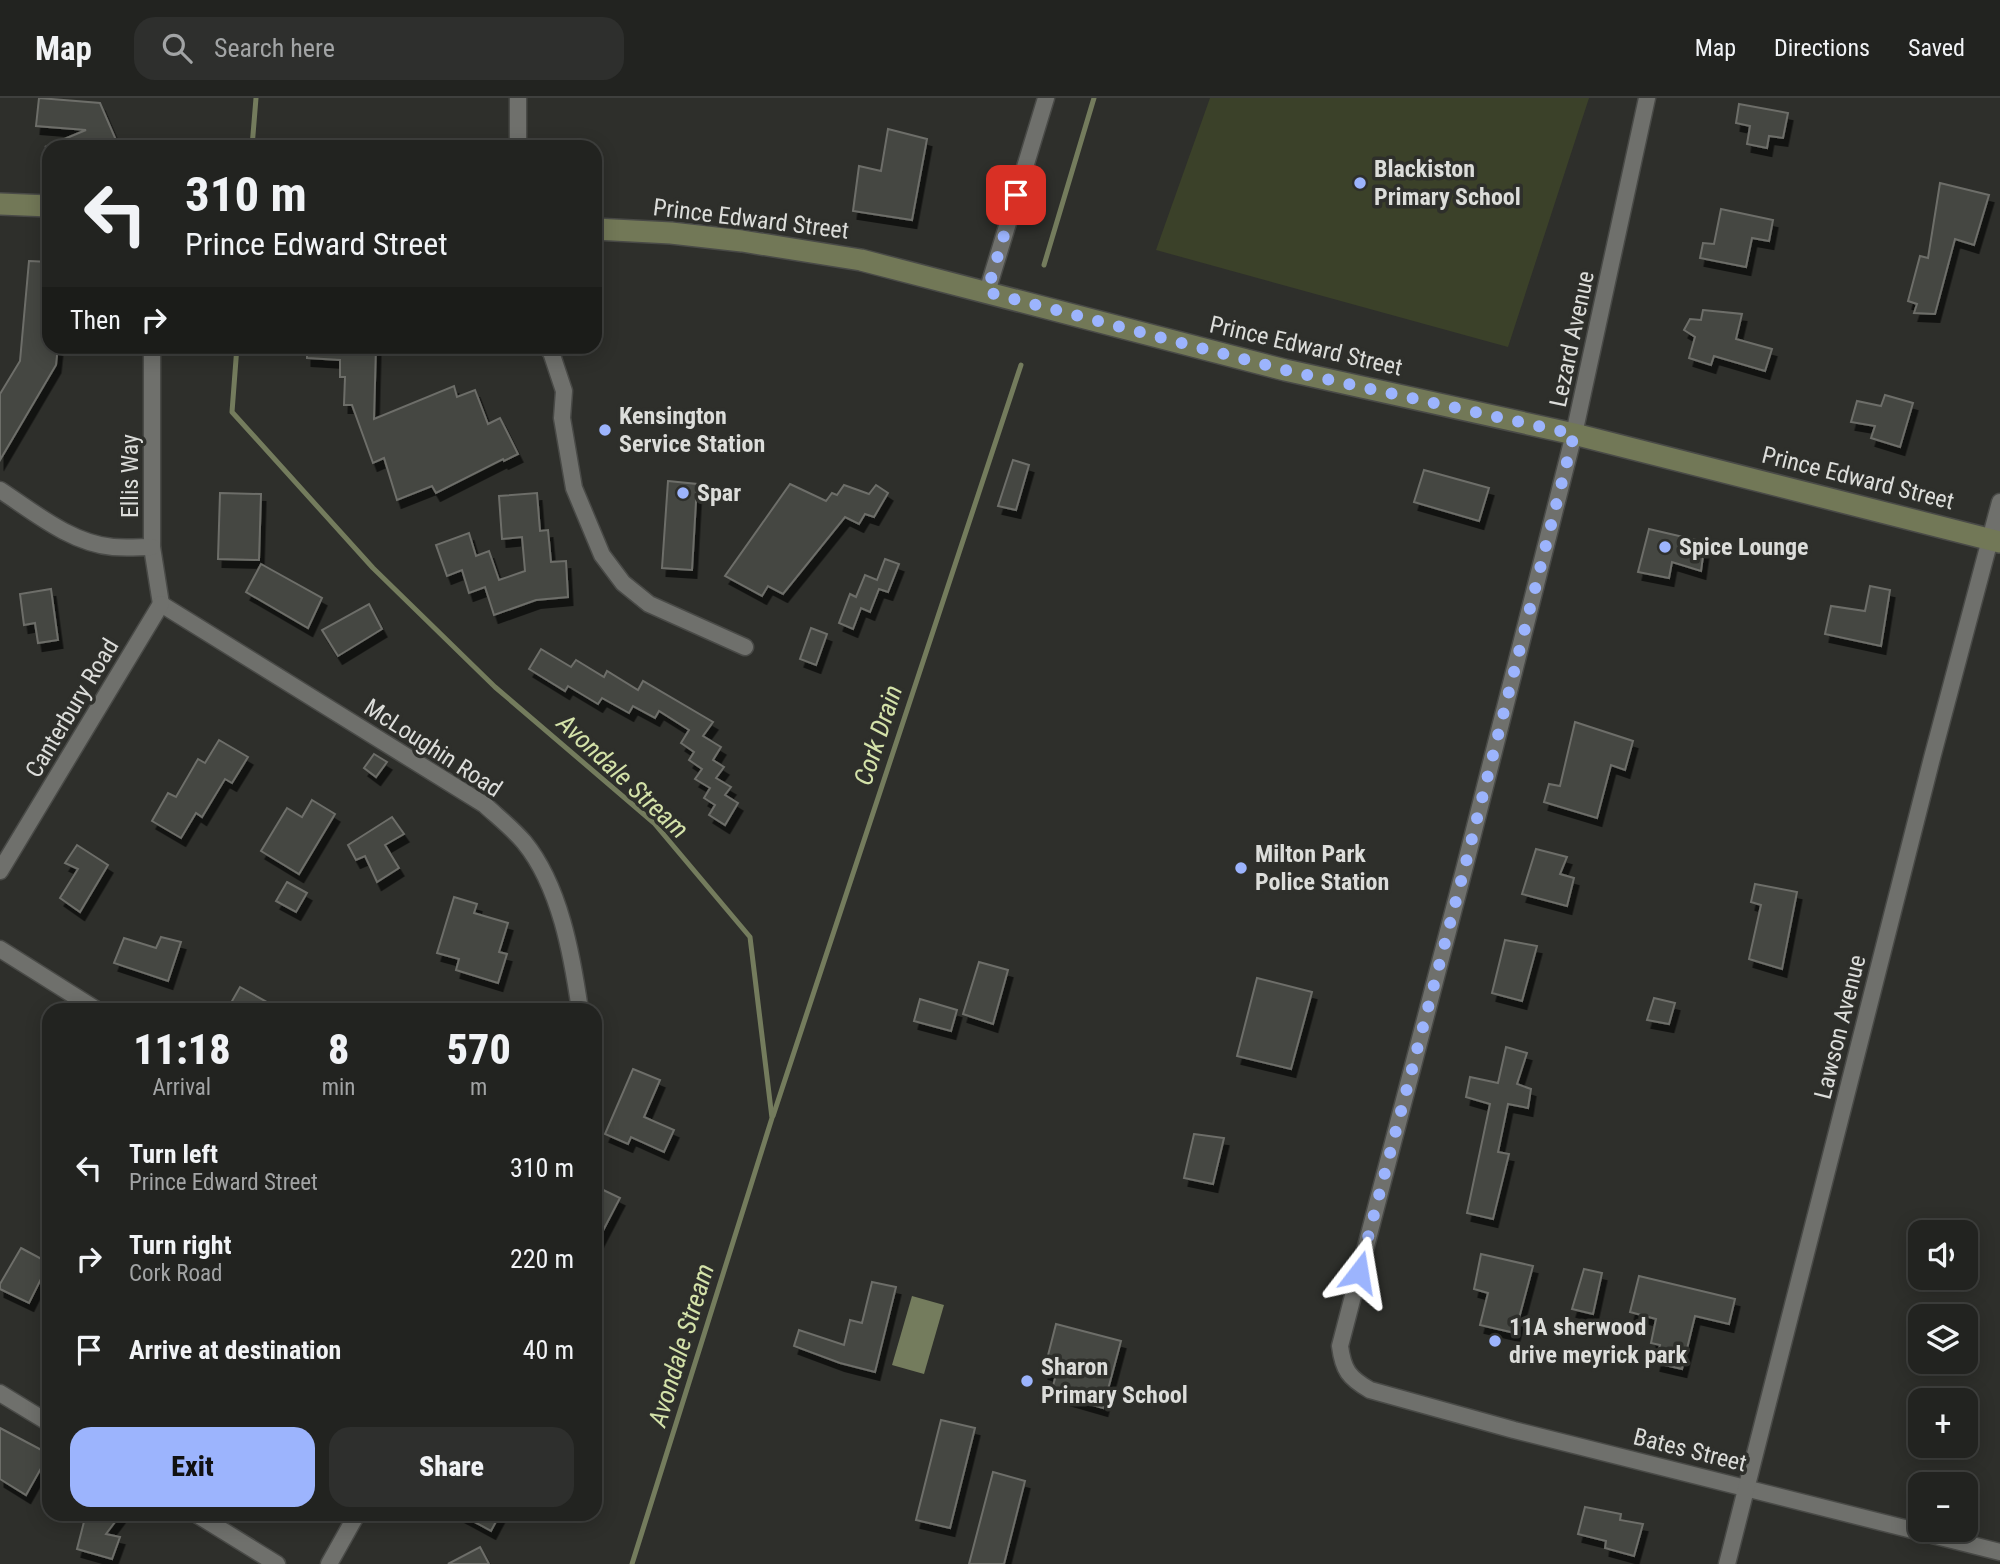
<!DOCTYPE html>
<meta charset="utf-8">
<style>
body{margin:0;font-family:"Roboto Condensed",sans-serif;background:#2e2f2d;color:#f1f3f6;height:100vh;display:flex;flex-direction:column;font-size:26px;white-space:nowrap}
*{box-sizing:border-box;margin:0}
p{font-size:23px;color:#a2a4a5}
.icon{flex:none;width:38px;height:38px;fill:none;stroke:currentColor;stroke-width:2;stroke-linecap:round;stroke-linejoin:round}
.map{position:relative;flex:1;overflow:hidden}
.details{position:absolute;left:42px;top:905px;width:560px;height:518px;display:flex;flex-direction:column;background:#222320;border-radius:21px;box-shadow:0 4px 18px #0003,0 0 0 2px #3f403e}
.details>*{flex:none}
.banner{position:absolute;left:42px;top:42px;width:560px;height:214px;border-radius:21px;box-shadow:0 4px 18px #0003,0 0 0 2px #3f403e;background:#222320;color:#f1f3f6;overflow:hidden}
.fabs{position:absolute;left:1908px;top:1122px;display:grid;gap:14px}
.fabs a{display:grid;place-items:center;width:70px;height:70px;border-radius:14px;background:#222320;box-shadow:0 4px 18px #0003,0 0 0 2px #3f403e;font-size:35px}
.pin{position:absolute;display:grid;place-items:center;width:60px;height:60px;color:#fff;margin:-30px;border-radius:14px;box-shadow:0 4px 10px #0006}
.me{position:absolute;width:77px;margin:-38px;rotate:14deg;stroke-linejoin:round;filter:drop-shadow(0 0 5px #0008)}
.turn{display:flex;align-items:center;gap:24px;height:147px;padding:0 28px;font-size:32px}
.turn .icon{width:91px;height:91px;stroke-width:2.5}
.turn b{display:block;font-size:49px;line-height:60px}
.then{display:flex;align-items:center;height:66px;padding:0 28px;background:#0003;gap:14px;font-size:26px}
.eta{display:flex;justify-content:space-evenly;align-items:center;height:119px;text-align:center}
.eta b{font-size:42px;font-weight:800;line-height:49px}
.action{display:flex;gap:14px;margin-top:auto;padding:14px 28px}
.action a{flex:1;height:80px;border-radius:21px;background:#9cb4fd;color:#111;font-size:28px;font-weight:800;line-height:80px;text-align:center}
.action a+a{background:#2e2f2d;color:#f1f3f6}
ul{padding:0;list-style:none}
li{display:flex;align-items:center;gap:21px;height:91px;padding:0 28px}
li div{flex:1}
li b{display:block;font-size:26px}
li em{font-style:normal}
header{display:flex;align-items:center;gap:42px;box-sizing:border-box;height:98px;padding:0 35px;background:#222320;border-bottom:2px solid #3f403e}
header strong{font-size:33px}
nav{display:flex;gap:38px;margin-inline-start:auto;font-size:24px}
.search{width:490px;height:63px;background:#2e2f2d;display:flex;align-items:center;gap:18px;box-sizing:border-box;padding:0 24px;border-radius:21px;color:#a2a4a5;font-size:26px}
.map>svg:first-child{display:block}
.green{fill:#3b4129}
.water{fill:#747c5d}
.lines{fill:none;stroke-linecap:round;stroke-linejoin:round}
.stream{stroke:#747c5d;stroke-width:5}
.building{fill:#454642;stroke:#6d6e69;stroke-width:2;filter:url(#shadow)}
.minor-casing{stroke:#494a47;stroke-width:19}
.secondary-casing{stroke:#494a47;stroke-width:24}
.minor{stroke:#6f706c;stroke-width:16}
.secondary{stroke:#727857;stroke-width:21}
.route{stroke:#9cb4fd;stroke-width:12;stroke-dasharray:0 21.6}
.poi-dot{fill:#9cb4fd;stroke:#2e2f2b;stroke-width:2.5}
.labels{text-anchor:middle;stroke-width:7;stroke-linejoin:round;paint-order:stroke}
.poi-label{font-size:24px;font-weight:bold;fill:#dcddda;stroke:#2e2f2b;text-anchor:start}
.street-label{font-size:24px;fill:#dcddda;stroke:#2e2f2b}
.water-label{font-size:26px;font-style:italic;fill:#d4e2a9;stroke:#2e2f2b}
</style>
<header>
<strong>Map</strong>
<div class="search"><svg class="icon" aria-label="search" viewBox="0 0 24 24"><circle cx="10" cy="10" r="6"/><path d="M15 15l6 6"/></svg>Search here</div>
<nav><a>Map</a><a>Directions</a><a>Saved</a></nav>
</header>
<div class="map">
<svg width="2000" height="1466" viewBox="0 0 2000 1466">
<defs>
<filter id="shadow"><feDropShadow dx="4.5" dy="8" stdDeviation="0" flood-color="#0009"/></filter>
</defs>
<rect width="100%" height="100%" fill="#2e2f2b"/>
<polygon class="green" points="1210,0 1589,0 1508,249 1156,152"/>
<polygon class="water" points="912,1198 944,1207 924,1276 892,1267"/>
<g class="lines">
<g class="stream">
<polyline points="252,49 256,0"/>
<polyline points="1044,167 1094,0"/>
<polyline points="237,248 232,314 373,470 495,589 654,725 750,839 772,1020 632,1466"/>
<polyline points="773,1018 1021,267"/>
</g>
</g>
<g class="building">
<polygon points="39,0 100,5 119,49 45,49 86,32 36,28"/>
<polygon points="1739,6 1788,15 1783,40 1769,38 1767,50 1747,46 1750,28 1736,25"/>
<polygon points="888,31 927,41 912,122 853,113 859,68 881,73"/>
<polygon points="1940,85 1989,97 1974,147 1955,141 1935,216 1914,215 1917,206 1908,203 1920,158 1928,160"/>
<polygon points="1721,111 1773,122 1769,143 1752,140 1746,169 1700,160 1703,145 1714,146"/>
<polygon points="29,163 49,164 49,248 58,248 56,267 0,362 0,296 20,263"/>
<polygon points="1703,212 1742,216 1736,241 1772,251 1765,273 1714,258 1711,267 1689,260 1695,239 1684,232 1690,221 1701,222"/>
<polygon points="307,248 376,248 374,321 454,288 457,299 475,292 488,326 500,320 518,356 504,363 503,361 436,395 432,388 397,402 384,360 373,365 352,307 344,307 345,279 340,279 340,262 307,260"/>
<polygon points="1885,297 1913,305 1900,349 1871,340 1875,328 1851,324 1857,303 1881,308"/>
<polygon points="1013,362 1029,367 1016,412 998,408"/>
<polygon points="1424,372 1489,390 1479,423 1414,404"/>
<polygon points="668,383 697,386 692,472 662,470"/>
<polygon points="790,386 826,403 832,395 837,397 844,387 869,396 876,387 888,395 874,419 865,416 859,426 845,419 783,496 768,488 762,498 725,478"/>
<polygon points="220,395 261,396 259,462 218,461"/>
<polygon points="537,395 540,433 548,432 551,464 566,463 568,499 536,502 494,517 485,489 469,495 462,472 447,478 436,447 469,435 476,458 489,453 499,482 525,473 522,439 502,441 499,398"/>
<polygon points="1649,431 1705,444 1701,473 1672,464 1669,480 1638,474"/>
<polygon points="885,461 899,466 888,494 879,491 870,514 861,510 853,531 839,525 850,496 856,499 865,477 877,482"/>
<polygon points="261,466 322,500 308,530 246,494"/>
<polygon points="1870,488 1890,492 1881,548 1825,536 1831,508 1865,513"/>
<polygon points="51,491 58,542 38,545 35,525 24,527 20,496"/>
<polygon points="369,506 382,531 338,558 322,532"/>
<polygon points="811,530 827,536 816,567 800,561"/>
<polygon points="541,551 571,569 576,562 604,579 607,573 638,592 643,583 713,624 703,638 721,649 713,662 724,669 716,680 731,689 725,697 738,705 725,727 709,717 715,707 704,700 710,690 695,681 702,671 689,662 694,654 681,645 689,632 659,613 655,620 633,608 629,615 602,600 598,606 568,588 565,593 529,571"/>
<polygon points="1575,624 1633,643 1625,672 1611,667 1597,720 1544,704 1549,686 1560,688"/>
<polygon points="219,642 248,659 232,685 225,681 202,719 196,715 181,740 152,723 168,695 176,699 198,661 205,665"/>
<polygon points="374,656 387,664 376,679 364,670"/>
<polygon points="312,702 335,716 299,776 261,753 287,710 302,719"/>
<polygon points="392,719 404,736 385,747 399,770 377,784 365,758 356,762 348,747"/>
<polygon points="77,747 108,767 80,814 60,800 78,771 65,765"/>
<polygon points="1536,751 1567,759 1560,776 1574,780 1567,808 1522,796"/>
<polygon points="287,784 307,795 296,814 276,803"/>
<polygon points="1755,786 1797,794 1782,871 1749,861 1761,807 1751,804"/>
<polygon points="454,799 477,806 474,815 508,825 499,854 507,856 498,885 456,872 459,861 437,855"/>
<polygon points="161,839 181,844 168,883 114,865 124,840 156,850"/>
<polygon points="1505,842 1537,848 1522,903 1492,895"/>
<polygon points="979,864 1008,872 993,926 963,916"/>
<polygon points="1257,880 1312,894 1291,971 1237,958"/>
<polygon points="240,889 281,912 227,912"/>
<polygon points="1654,900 1675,905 1669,926 1647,922"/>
<polygon points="920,901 957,912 951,933 914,923"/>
<polygon points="1506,949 1527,955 1517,986 1531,991 1528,1010 1508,1006 1498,1054 1509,1056 1493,1121 1467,1115 1490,1006 1466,999 1470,979 1498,985"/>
<polygon points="633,971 660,982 644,1019 674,1032 664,1054 631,1039 628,1046 605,1036"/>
<polygon points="1194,1036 1224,1040 1213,1086 1184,1080"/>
<polygon points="595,1088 620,1100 595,1148"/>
<polygon points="21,1150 49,1165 29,1205 0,1191 0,1186"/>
<polygon points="1481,1156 1533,1168 1515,1235 1480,1227 1488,1195 1474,1191"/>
<polygon points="1584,1171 1602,1175 1593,1216 1572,1211"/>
<polygon points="1639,1178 1735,1201 1729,1226 1695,1218 1682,1271 1656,1265 1660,1247 1651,1245 1656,1221 1630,1214"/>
<polygon points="872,1184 896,1189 875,1274 840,1265 794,1248 799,1232 844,1247 850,1222 862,1225"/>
<polygon points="1056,1226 1121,1243 1103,1310 1051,1295 1056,1277 1044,1273"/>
<polygon points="941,1322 975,1330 950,1430 916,1422"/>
<polygon points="0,1330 49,1356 26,1397 0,1381"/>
<polygon points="993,1374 1025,1383 1004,1466 969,1466"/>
<polygon points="1585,1409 1621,1416 1620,1422 1643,1426 1634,1458 1605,1450 1606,1443 1578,1436"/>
<polygon points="86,1416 121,1416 106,1436 120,1439 112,1461 77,1451"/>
<polygon points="460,1416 500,1416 491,1433"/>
<polygon points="480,1449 489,1466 448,1466"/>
</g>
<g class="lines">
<defs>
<g id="minor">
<polyline points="518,0 518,49"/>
<path d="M1647,0L1574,336L1465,768L1340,1248C1343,1272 1349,1280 1370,1292L1514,1332L2000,1454"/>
<polyline points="987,194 1046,0"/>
<polyline points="152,248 152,449 161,506"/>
<polyline points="545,248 551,254 564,293 562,320 574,390 602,457 623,485 649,506 745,549"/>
<path d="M0,392C35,415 71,445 113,449C126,450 140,449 152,449"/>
<path d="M161,506L485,707C498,719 513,731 524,744C560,788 572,857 580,912"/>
<polyline points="0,773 161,506"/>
<polyline points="0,851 97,912"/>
<polyline points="0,1295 49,1325"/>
<polyline points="196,1416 277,1466"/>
<polyline points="329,1466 357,1416"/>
<polyline points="1727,1466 1932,660 2000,404"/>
</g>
<g id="secondary">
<polyline points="0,106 49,108"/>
<polyline points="595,131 671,135 742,143 861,162 1285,272 1574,336 2000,444"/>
</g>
</defs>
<use href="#minor" class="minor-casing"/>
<use href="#secondary" class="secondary-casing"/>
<use href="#minor" class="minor"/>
<use href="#secondary" class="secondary"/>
</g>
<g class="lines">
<polyline class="route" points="1016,97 987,194 1285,272 1574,336 1465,768 1359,1174"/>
</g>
<g class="poi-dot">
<circle cx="1360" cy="85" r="7"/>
<circle cx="605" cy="332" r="7"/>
<circle cx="683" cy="395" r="7"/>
<circle cx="1665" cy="449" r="7"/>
<circle cx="1241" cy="770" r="7"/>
<circle cx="1495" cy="1243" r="7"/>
<circle cx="1027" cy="1283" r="7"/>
</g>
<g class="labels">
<g class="poi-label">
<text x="1374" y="79">Blackiston<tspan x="1374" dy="28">Primary School</tspan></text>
<text x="619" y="326">Kensington<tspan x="619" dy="28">Service Station</tspan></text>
<text x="697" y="403">Spar</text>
<text x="1679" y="457">Spice Lounge</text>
<text x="1255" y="764">Milton Park<tspan x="1255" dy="28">Police Station</tspan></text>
<text x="1509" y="1237">11A sherwood<tspan x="1509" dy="28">drive meyrick park</tspan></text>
<text x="1041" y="1277">Sharon<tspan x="1041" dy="28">Primary School</tspan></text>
</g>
<g class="street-label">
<text transform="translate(751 121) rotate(7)" y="8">Prince Edward Street</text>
<text transform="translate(1572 241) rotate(-78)" y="8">Lezard Avenue</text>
<text transform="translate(1306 248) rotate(13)" y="8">Prince Edward Street</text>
<text transform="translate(130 378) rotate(-90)" y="8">Ellis Way</text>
<text transform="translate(1858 380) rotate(14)" y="8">Prince Edward Street</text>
<text transform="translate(72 610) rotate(-59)" y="8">Canterbury Road</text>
<text transform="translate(433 650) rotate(33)" y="8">McLoughin Road</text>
<text transform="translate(1840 929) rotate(-76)" y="8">Lawson Avenue</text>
<text transform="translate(1690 1352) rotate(14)" y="8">Bates Street</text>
</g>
<g class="water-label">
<text transform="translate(878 637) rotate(-72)" y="9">Cork Drain</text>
<text transform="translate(623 678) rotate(43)" y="9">Avondale Stream</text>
<text transform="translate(681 1247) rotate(-73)" y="9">Avondale Stream</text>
</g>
</g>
</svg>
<div class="fabs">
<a><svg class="icon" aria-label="sound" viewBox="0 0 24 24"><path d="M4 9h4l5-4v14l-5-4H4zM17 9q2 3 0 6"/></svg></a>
<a><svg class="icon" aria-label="layers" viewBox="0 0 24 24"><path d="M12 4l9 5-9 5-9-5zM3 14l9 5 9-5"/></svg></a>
<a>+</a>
<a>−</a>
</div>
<div class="pin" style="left:1016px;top:97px;background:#d93025"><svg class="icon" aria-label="arrive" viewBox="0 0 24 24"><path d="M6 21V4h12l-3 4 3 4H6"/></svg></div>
<svg class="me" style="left:1359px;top:1174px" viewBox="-20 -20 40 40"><path d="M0-17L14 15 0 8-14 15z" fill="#9cb4fd" stroke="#fff" stroke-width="4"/></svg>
<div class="banner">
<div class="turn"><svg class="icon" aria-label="left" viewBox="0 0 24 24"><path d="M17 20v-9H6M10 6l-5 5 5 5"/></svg><div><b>310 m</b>Prince Edward Street</div></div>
<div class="then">Then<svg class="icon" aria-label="right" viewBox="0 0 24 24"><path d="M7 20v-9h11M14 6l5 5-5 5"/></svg></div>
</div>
<section class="details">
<div class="eta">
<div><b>11:18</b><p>Arrival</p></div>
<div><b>8</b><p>min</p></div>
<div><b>570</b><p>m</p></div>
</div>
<ul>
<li><svg class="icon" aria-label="left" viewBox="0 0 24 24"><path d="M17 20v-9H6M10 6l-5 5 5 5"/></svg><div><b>Turn left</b><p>Prince Edward Street</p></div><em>310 m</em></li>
<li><svg class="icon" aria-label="right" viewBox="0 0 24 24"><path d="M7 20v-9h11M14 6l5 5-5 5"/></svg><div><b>Turn right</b><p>Cork Road</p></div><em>220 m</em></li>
<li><svg class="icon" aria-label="arrive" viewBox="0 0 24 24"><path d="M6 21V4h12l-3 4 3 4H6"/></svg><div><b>Arrive at destination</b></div><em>40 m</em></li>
</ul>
<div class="action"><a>Exit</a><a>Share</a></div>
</section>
</div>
